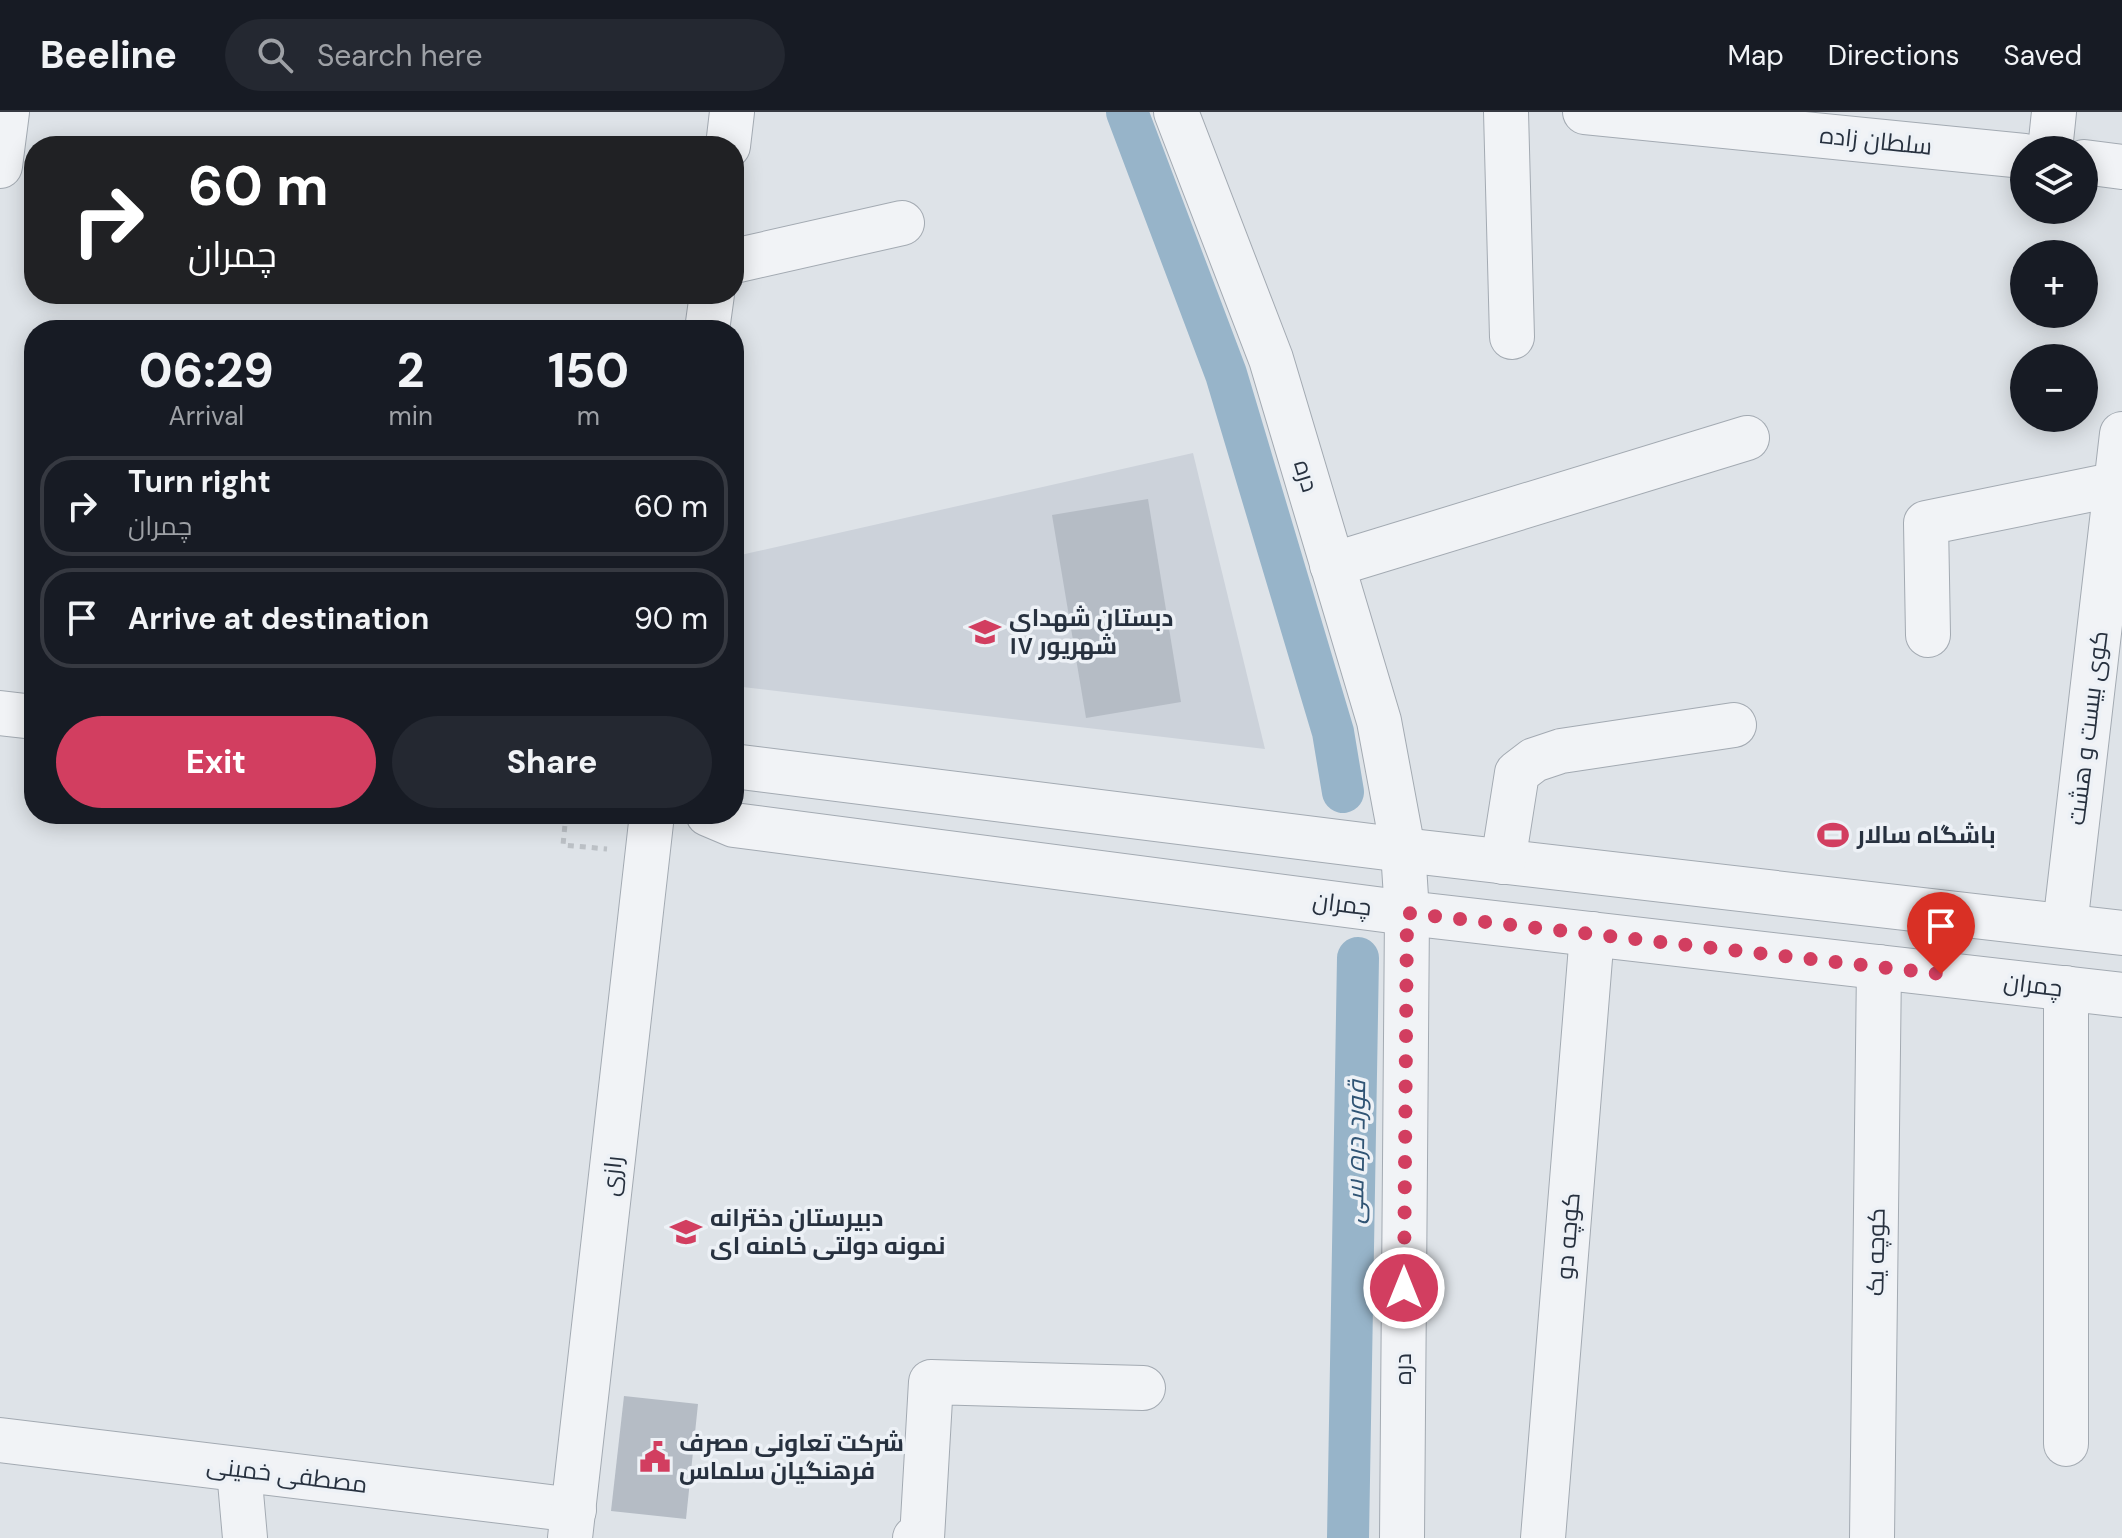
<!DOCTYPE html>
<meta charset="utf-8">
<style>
body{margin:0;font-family:"DM Sans",Cairo,sans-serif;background:#242831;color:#f1f3f6;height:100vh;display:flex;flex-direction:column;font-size:30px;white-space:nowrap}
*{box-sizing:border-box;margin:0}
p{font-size:26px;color:#9ea1a6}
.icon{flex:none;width:44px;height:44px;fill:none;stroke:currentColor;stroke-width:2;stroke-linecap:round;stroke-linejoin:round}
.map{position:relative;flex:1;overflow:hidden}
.details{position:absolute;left:24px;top:208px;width:720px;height:504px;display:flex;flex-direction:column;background:#171b24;border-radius:32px;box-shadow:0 4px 20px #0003}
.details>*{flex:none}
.top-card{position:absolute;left:24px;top:24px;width:720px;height:168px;border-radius:32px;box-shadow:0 4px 20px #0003;background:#202124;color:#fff;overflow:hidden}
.tools{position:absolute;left:2010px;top:24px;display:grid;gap:16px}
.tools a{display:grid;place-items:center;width:88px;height:88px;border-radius:50%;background:#171b24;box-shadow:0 4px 20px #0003;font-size:40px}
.pin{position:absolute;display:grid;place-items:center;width:68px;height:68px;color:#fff;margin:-82px -34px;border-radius:50% 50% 50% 0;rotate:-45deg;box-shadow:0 0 8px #0007}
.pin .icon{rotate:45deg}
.me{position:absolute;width:88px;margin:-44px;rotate:0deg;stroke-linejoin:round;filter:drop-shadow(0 0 6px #0008)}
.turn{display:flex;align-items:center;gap:28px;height:168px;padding:0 32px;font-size:36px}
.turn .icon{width:104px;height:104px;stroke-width:2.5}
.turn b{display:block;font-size:56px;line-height:68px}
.eta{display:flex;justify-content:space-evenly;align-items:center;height:136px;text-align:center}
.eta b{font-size:48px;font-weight:800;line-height:56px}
.action{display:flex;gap:16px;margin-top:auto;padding:16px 32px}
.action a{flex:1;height:92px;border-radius:48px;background:#d23e60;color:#fff;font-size:32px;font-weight:800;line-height:92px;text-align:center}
.action a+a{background:#242831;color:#f1f3f6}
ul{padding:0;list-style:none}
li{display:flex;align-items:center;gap:24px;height:100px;margin:0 16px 12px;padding:0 16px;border:4px solid #363941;border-radius:32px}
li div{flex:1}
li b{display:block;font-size:30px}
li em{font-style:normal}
header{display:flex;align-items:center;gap:48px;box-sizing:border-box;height:112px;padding:0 40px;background:#171b24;border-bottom:2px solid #363941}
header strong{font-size:38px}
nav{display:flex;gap:44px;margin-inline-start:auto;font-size:28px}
.search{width:560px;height:72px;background:#242831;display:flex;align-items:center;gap:20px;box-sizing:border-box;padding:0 28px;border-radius:44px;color:#9ea1a6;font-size:30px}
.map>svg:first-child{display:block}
.built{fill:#ccd2da}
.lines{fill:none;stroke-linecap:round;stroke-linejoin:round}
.canal{stroke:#97b4c9;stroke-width:42}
.building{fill:#b5bcc5}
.minor-casing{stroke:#a3aab2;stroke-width:46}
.path{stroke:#bcc1c6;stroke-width:5;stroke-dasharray:6 6;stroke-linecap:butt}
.minor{stroke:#f1f3f6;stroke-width:44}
.route{stroke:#d23e60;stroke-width:14;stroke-dasharray:0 25.2}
.labels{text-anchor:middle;stroke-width:7;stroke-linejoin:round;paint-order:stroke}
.street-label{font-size:24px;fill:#27313f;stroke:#edf1f6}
.poi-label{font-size:24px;font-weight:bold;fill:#27313f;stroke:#edf1f6;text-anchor:start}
.water-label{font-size:26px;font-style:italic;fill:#305474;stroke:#edf1f6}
</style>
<header>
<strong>Beeline</strong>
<div class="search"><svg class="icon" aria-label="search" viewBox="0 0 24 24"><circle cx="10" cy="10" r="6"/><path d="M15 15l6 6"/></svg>Search here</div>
<nav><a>Map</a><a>Directions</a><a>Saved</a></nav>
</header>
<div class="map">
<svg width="2122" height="1426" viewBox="0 0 2122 1426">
<rect width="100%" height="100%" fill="#dee3e8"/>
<polygon class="built" points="1193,341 1265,637 734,574 736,444"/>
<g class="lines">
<g class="canal">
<polyline points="1127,0 1226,262 1333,620 1343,680"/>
<polyline points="1348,1426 1358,846"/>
</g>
</g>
<g class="building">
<polygon points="1148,387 1181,590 1086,606 1052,403"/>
<polygon points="624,1284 698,1292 686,1407 611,1399"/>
</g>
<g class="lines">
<defs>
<g id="minor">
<polyline points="1176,0 1271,247 1379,609 1403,738 1407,801 1402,1426"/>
<polyline points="1506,0 1512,225"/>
<polyline points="1585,0 2024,44"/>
<polyline points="728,34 732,0"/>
<polyline points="2050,38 2054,0"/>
<polyline points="2084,50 2122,55"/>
<polyline points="0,54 7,0"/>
<polyline points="734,149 902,111"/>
<polyline points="707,218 712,182"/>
<polyline points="1332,453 1747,326"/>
<polyline points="1928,523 1926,411 2122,371"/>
<polyline points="0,601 34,605"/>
<polyline points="734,656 741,655 1403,738 2122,821"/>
<polyline points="708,702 734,713 1407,801 2122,883"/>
<polyline points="1503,750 1517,661 1534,648 1561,639 1734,613"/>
<polyline points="2065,814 2122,322"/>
<polyline points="0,1328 574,1398"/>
<polyline points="2066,1332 2066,876"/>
<polyline points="239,1358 245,1426"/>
<polyline points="570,1426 652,702"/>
<polyline points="915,1426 922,1426 931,1270 1143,1276"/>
<polyline points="1543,1426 1592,822"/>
<polyline points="1872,1426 1879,855"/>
</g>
</defs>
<use href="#minor" class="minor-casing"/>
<polyline class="path" points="566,702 563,733 607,737"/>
<use href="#minor" class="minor"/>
</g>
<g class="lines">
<polyline class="route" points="1404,1176 1407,801 1941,862"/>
</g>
<defs>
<symbol id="school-bare" viewBox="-9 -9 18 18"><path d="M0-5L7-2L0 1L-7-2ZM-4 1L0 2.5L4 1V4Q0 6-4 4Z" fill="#d23e60" stroke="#edf1f6" stroke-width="2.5" paint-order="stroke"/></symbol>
<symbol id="stadium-bare" viewBox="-9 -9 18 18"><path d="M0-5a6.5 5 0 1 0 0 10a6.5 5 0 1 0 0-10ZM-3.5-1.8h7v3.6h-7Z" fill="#d23e60" stroke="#edf1f6" stroke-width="2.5" paint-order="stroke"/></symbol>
<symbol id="civic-bare" viewBox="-9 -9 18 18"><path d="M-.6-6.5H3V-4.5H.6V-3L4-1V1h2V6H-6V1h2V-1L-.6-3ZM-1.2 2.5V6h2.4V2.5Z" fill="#d23e60" stroke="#edf1f6" stroke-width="2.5" paint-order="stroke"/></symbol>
</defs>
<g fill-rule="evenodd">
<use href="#school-bare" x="963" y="498" width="44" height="44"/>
<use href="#stadium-bare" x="1811" y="701" width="44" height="44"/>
<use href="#school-bare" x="664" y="1098" width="44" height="44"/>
<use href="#civic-bare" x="633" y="1323" width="44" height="44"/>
</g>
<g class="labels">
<g class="street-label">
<text transform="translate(1876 29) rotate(6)" y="8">سلطان زاده</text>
<text transform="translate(1306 364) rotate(73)" y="8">دره</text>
<text transform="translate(2088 616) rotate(-83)" y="8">کوی بیست و هشت</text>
<text transform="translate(1342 792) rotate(7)" y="8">چمران</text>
<text transform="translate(2033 873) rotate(7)" y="8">چمران</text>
<text transform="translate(612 1064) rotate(-84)" y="8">رازی</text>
<text transform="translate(1568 1124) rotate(-85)" y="8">کوچه دو</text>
<text transform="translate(1876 1140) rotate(-89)" y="8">کوچه یک</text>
<text transform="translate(1403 1257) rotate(-90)" y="8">دره</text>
<text transform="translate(287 1363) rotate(7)" y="8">مصطفی خمینی</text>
</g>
<g class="poi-label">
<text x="1009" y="514">دبستان شهدای<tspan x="1009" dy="28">۱۷ شهریور</tspan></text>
<text x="1857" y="731">باشگاه سالار</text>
<text x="710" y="1114">دبیرستان دخترانه<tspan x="710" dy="28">نمونه دولتی خامنه ای</tspan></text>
<text x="679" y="1339">شرکت تعاونی مصرف<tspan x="679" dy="28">فرهنگیان سلماس</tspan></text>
</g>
<g class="water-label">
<text transform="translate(1355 1040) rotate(-89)" y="9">قورد دره سی</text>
</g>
</g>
</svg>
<div class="tools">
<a><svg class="icon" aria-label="layers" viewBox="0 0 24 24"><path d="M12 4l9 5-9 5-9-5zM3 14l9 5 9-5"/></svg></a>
<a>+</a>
<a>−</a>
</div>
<div class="pin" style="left:1941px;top:862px;background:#d93025"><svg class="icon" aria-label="arrive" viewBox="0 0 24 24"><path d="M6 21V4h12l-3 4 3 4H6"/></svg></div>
<svg class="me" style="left:1404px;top:1176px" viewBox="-20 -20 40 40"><circle r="17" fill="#d23e60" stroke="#fff" stroke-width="3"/><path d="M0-11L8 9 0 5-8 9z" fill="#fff"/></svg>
<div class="top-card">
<div class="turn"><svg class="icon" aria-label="right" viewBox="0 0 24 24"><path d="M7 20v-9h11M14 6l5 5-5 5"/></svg><div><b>60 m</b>چمران</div></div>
</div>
<section class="details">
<div class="eta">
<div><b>06:29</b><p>Arrival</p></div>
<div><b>2</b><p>min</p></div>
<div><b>150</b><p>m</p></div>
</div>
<ul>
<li><svg class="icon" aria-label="right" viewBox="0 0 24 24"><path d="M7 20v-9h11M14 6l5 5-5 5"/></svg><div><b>Turn right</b><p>چمران</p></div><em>60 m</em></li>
<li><svg class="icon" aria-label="arrive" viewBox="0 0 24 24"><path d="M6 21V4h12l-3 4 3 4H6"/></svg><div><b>Arrive at destination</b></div><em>90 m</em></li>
</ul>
<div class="action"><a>Exit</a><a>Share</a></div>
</section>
</div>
